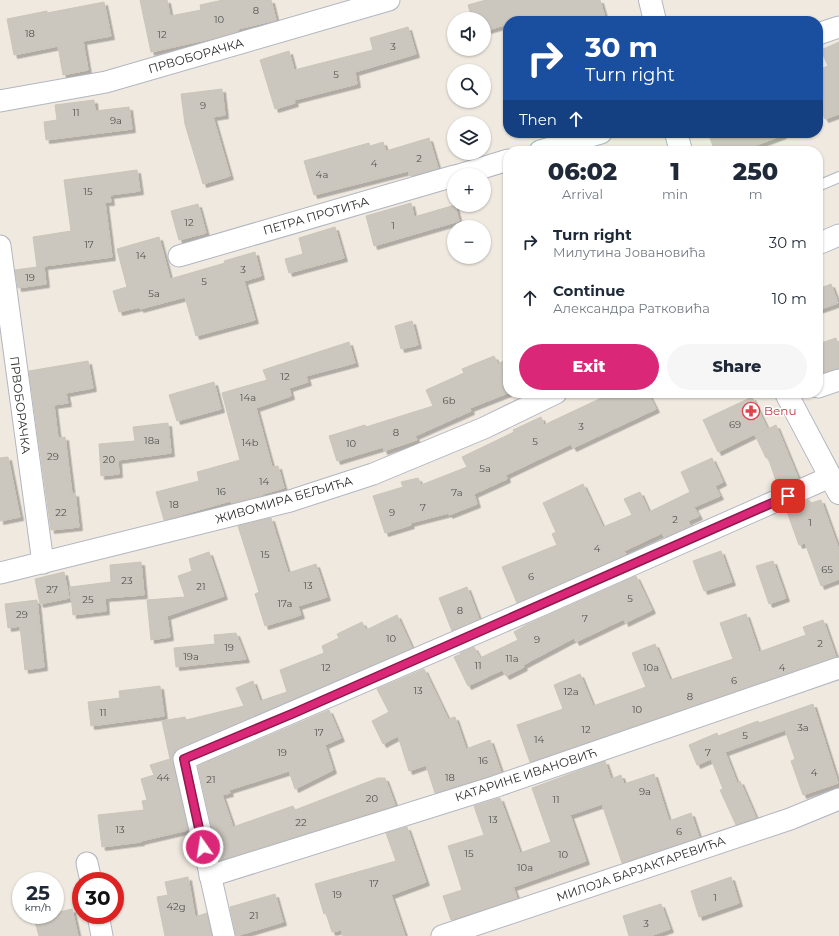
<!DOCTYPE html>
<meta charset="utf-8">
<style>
body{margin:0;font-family:Montserrat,sans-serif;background:#f6f6f7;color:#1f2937;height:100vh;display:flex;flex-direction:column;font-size:15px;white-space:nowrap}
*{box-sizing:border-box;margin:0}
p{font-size:13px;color:#747a83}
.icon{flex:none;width:22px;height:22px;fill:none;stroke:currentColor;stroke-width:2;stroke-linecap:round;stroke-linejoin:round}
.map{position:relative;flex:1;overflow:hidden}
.details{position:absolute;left:503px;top:146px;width:320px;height:252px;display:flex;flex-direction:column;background:#fff;border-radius:16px;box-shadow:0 1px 3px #0004}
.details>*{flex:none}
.guide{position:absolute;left:503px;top:16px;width:320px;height:122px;border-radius:16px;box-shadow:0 1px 3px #0004;background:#1a4fa0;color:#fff;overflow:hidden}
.tools{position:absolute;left:447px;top:12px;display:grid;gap:8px}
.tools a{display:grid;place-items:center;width:44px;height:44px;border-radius:50%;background:#fff;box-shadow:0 1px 3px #0004;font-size:20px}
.speed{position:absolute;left:12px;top:872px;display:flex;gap:8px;font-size:20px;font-weight:700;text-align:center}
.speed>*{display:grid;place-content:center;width:52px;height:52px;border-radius:50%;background:#fff;box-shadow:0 1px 3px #0004;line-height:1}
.speed small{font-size:10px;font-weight:400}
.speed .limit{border:6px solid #d22;background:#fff;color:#111}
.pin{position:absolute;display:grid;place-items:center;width:34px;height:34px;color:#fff;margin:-17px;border-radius:8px;box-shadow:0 2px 6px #0006}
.me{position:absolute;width:44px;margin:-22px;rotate:347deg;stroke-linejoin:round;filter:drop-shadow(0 0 3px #0008)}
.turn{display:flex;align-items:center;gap:14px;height:84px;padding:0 16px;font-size:18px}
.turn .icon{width:52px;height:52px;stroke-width:2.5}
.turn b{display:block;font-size:28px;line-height:34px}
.then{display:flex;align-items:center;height:38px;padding:0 16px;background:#0003;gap:8px;font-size:15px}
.eta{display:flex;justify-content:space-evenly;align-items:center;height:68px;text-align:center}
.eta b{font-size:24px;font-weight:800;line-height:28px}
.primary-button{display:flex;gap:8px;margin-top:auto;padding:8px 16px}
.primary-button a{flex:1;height:46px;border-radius:24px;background:#db2777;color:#fff;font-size:16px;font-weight:800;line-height:46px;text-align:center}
.primary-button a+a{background:#f6f6f7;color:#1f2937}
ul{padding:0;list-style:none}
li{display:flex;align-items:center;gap:12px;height:56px;padding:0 16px}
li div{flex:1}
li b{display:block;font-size:15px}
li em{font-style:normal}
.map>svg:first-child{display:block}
.building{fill:#cbc7be;stroke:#cbc5b9;filter:url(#shadow)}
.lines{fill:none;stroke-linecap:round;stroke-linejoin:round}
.lane-casing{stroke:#b3b6c1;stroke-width:12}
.street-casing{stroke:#b3b6c1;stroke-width:23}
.secondary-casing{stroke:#b3b6c1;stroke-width:24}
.lane{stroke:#fff;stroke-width:10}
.street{stroke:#fff;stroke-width:21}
.secondary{stroke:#fff;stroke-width:22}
.route-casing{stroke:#8e194d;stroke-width:10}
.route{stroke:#db2777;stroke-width:7}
.labels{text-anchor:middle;stroke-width:3;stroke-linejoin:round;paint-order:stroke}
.number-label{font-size:10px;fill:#545451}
.street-label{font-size:12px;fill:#2d2d2d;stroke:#fff}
.health-label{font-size:12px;fill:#be3a42;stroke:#fff;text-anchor:start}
</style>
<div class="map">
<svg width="839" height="936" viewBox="0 0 839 936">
<defs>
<filter id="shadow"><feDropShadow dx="3.5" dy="3.5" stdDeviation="0" flood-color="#0004"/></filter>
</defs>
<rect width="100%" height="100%" fill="#efe9e0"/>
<g class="building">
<polygon points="140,0 167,0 170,16 201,10 200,5 223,0 271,0 276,20 238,29 238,31 223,36 151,52"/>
<polygon points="486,0 600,0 606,21 508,21 508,24 484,31 484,19 472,19 468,5"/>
<polygon points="104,2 111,36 83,41 88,70 63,75 58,46 14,55 7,19 47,11 47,13"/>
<polygon points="408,27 416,54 355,72 357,84 294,100 295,103 275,109 260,60 289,51 294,70 373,50 370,38"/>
<polygon points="839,42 839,114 825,119 818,104 818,70 828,66 821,50"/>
<polygon points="222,89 225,115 213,117 230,176 203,184 185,124 181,94"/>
<polygon points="94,100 95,111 129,107 132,129 46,140 44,122 57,120 55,105"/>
<polygon points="708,133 782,133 783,135 754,146 756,151 715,151"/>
<polygon points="429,138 438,168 410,176 408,171 314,195 304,161 369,143 370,146 383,142 386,151"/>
<polygon points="137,170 140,191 110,195 111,202 105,202 112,257 37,267 33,237 71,231 64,180"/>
<polygon points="411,203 414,217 455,205 459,221 374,246 366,216"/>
<polygon points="198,204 206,233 179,240 171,211"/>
<polygon points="335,227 344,258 289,273 285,259 303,254 299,238"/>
<polygon points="159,237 170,279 225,263 224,261 255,252 261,276 244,281 255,320 196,336 185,297 140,309 140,307 119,312 113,291 127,287 117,249"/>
<polygon points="44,266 46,284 18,288 15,270"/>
<polygon points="831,284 838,303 818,310 818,289"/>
<polygon points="412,321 418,345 401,349 395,326"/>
<polygon points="836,338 839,346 839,368 818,374 818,344"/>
<polygon points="349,342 355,363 306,376 308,382 289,388 291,396 256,408 272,467 278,466 284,488 263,494 263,495 231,503 230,501 164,520 156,492 199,481 197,472 240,460 222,393 267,380 263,370"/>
<polygon points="494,356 498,364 508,358 508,393 470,408 471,411 415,436 417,440 384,451 383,447 337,461 329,436 365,425 366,427 433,406 426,390 464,373 462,369"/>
<polygon points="88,361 93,388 66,393 68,403 54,405 58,438 65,437 72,494 75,493 79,527 51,530 29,371"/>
<polygon points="214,382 221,409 177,421 169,395"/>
<polygon points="612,393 648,393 656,409 573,448 571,444 506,475 507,479 474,494 477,504 449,515 449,513 410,523 411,525 385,533 373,496 403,487 401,482 418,478 421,485 467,467 462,457 514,432 513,430 541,417 544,425"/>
<polygon points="752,397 767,428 718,452 703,420"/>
<polygon points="168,423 171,453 118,460 119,474 101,476 99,444 135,441 133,427"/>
<polygon points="776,425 798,478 778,487 768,457 766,458 755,435"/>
<polygon points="8,457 20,517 0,521 0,458"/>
<polygon points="712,458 723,482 715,486 720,496 694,507 699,516 688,521 691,526 664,537 662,533 624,551 626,554 517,603 502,567 557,545 552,534 556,532 543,503 583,484 603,527 632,515 624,499 640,492 649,512 690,492 681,472"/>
<polygon points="809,500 811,503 821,500 839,550 839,579 821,586 805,543 799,545 786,509"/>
<polygon points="271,518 288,573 316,564 327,597 298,606 301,615 265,626 255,594 259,592 238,526"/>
<polygon points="721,551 732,582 704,591 693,561"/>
<polygon points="209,552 224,596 167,616 170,637 151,640 147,600 185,597 178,576 192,571 189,559"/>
<polygon points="773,561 786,598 769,604 756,566"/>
<polygon points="141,562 144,595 105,598 106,611 73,615 70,587 111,582 110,565"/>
<polygon points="64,572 69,598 40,604 35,579"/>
<polygon points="636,576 652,610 625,623 624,619 576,642 574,638 523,665 524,667 506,676 502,670 468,686 454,657 461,654 460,653 474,647 480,658 518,640 514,632 526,625"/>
<polygon points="467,587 479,619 452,631 439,598"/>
<polygon points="37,600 44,667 25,670 20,626 8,628 5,604"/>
<polygon points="746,614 759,652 806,635 803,627 823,620 836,657 530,762 517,725 563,709 554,685 580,674 593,706 646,687 632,653 655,644 670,680 733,659 720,623"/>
<polygon points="397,615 412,648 175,751 172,762 188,830 141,841 141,842 102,847 98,815 144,810 142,801 147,800 141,779 154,775 150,765 170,759 162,721 185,717 186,720 244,706 236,688 253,681 260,701 287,692 280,670 324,653 322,646 339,638 337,634 362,622 366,630"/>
<polygon points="236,633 246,659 176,667 174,648 215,644 214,635"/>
<polygon points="424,669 448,719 455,717 466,749 490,740 501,772 435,793 426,765 409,771 398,736 383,744 372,721 389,712 377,689"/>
<polygon points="160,686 164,716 91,726 88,702 120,698 119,691"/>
<polygon points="813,704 838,783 803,795 791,761 795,759 785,730 725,752 737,783 740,781 756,818 736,825 720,790 723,789 711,759 697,765 689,745 717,733 718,736 758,721 759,723"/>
<polygon points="329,710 341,738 325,745 333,770 295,789 289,771 229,790 230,793 222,795 233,827 293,806 295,810 378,778 385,778 395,805 219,861 198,766"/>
<polygon points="605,761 611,779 621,775 624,784 654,774 669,821 691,813 699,837 622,863 602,804 570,815 586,861 513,887 517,898 451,920 443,896 462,890 448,846 484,835 474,806 500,798 520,853 551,842 532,788"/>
<polygon points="407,827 426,882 391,895 405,936 343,936 341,930 332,932 326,913 324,914 315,884 396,861 386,833"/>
<polygon points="188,877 195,917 207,913 212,936 165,936 157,897 168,895 165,882"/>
<polygon points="731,877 739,903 699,917 691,891"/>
<polygon points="275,894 283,922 236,936 230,907"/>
<polygon points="661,904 670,929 650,936 629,936 623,916"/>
<polygon points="72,909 78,936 39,936 34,918 55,915 55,913"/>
</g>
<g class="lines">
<defs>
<polyline id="lane" points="818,186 839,177"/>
<g id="street">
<polyline points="818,34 839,27"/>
<polyline points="0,101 106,82 389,0"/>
<polyline points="540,151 601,133"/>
<polyline points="459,175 508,160"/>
<polyline points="818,244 839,235"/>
<polyline points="0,246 43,563"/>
<polyline points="179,256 454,176"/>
<polyline points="818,387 839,380"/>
<polyline points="0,573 290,501 373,474 484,428 556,393"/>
<polyline points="87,863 91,881"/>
<polyline points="210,876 494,787 839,668"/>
<polyline points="98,915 102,936"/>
<polyline points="224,936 184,759 539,606 830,477"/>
<polyline points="442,936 790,819 839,799"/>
</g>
<g id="secondary">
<polyline points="650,0 655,21"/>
<polyline points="676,133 681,151"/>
<polyline points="786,393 839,493"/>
</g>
</defs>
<use href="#lane" class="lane-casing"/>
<use href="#street" class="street-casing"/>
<use href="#secondary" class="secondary-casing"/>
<use href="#lane" class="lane"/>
<use href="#street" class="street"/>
<use href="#secondary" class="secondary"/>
</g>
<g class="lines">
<defs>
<polyline id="route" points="203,847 184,759 294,713 788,496"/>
</defs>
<use href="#route" class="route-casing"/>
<use href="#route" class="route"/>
</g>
<defs>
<symbol id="pharmacy-ring" viewBox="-11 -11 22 22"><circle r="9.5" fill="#fff" stroke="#e0444e" stroke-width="1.5"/><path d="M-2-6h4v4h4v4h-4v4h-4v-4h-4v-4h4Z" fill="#e0444e"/></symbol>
</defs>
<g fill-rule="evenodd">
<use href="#pharmacy-ring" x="741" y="401" width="20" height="20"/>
</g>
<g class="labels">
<g class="number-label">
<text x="256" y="14">8</text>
<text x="219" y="23">10</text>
<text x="30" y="37">18</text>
<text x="162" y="38">12</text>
<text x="393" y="50">3</text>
<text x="336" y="78">5</text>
<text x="203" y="109">9</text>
<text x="76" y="116">11</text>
<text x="116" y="124">9a</text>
<text x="419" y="162">2</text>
<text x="374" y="167">4</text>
<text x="322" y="178">4a</text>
<text x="88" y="195">15</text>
<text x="189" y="226">12</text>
<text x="393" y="229">1</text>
<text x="89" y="248">17</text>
<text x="141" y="259">14</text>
<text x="243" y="273">3</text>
<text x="30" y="281">19</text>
<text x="204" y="285">5</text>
<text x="154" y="297">5a</text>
<text x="285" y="380">12</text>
<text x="248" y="401">14a</text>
<text x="449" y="404">6b</text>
<text x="735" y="428">69</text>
<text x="581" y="430">3</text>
<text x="396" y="436">8</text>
<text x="152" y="444">18a</text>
<text x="535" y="445">5</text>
<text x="250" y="446">14b</text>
<text x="351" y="447">10</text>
<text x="53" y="460">29</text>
<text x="109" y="463">20</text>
<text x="485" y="472">5a</text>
<text x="264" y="485">14</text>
<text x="221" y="495">16</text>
<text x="457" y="496">7a</text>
<text x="174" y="508">18</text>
<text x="423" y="511">7</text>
<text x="61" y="516">22</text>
<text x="392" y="516">9</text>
<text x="675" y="523">2</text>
<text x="810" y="526">1</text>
<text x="597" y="552">4</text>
<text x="265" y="558">15</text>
<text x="827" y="573">65</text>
<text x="531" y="580">6</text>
<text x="127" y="584">23</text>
<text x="308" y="589">13</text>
<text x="201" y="590">21</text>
<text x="52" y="593">27</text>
<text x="630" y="602">5</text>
<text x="88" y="603">25</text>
<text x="285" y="607">17a</text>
<text x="460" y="614">8</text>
<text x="22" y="618">29</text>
<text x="585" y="622">7</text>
<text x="391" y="642">10</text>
<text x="537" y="643">9</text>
<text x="820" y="647">2</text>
<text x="229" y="651">19</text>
<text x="191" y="660">19a</text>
<text x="512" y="662">11a</text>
<text x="478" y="669">11</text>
<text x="326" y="671">12</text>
<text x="651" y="671">10a</text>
<text x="782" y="671">4</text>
<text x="734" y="684">6</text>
<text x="418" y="694">13</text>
<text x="571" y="695">12a</text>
<text x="690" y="700">8</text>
<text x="637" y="713">10</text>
<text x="103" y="716">11</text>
<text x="803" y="731">3a</text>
<text x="586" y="733">12</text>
<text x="319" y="736">17</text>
<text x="745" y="739">5</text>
<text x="539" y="743">14</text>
<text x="282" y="756">19</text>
<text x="708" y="756">7</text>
<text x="483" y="764">16</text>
<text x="814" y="776">4</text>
<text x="163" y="781">44</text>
<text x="450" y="781">18</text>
<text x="211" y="783">21</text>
<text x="645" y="795">9a</text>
<text x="372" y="802">20</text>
<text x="556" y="803">11</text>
<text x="493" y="823">13</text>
<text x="301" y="826">22</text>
<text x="120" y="833">13</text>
<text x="679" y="835">6</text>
<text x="469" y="857">15</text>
<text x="563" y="858">10</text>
<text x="525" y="871">10a</text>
<text x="374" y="887">17</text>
<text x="337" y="898">19</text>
<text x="715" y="901">1</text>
<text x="176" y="910">42g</text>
<text x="254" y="919">21</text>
<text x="646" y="927">3</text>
</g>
<g class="street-label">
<text transform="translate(196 56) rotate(-16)" y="4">ПРВОБОРАЧКА</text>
<text transform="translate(316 216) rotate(-16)" y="4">ПЕТРА ПРОТИЋА</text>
<text transform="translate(20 405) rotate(83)" y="4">ПРВОБОРАЧКА</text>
<text transform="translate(284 500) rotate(-16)" y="4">ЖИВОМИРА БЕЉИЋА</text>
<text transform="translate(526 775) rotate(-18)" y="4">КАТАРИНЕ ИВАНОВИЋ</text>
<text transform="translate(641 869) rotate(-19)" y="4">МИЛОЈА БАРЈАКТАРЕВИЋА</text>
</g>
<g class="health-label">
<text x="764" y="415">Benu</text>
</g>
</g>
</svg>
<div class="tools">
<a><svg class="icon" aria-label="sound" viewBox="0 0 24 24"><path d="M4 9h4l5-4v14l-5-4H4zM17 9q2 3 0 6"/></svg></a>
<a><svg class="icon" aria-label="search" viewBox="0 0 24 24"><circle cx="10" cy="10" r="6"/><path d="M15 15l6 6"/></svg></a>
<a><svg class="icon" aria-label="layers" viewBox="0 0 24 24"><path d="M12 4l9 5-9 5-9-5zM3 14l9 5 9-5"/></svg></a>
<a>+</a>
<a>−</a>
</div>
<div class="speed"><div>25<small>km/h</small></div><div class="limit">30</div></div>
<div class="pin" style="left:788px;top:496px;background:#d93025"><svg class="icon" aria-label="arrive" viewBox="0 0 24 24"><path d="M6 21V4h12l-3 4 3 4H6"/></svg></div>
<svg class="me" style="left:203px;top:847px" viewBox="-20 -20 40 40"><circle r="17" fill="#db2777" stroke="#fff" stroke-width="3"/><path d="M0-11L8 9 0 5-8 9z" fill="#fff"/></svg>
<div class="guide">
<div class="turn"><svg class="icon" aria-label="right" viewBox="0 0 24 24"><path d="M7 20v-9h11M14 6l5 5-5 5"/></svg><div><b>30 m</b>Turn right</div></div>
<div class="then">Then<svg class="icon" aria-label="ahead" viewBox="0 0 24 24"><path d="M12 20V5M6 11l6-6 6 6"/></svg></div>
</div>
<section class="details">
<div class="eta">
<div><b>06:02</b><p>Arrival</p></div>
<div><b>1</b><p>min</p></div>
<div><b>250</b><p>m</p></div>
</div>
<ul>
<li><svg class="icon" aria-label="right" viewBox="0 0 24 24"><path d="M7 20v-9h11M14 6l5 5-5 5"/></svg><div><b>Turn right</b><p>Милутина Јовановића</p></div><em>30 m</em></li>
<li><svg class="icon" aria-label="ahead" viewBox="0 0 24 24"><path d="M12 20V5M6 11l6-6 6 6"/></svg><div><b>Continue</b><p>Александра Ратковића</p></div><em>10 m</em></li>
</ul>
<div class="primary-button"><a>Exit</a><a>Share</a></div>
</section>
</div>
